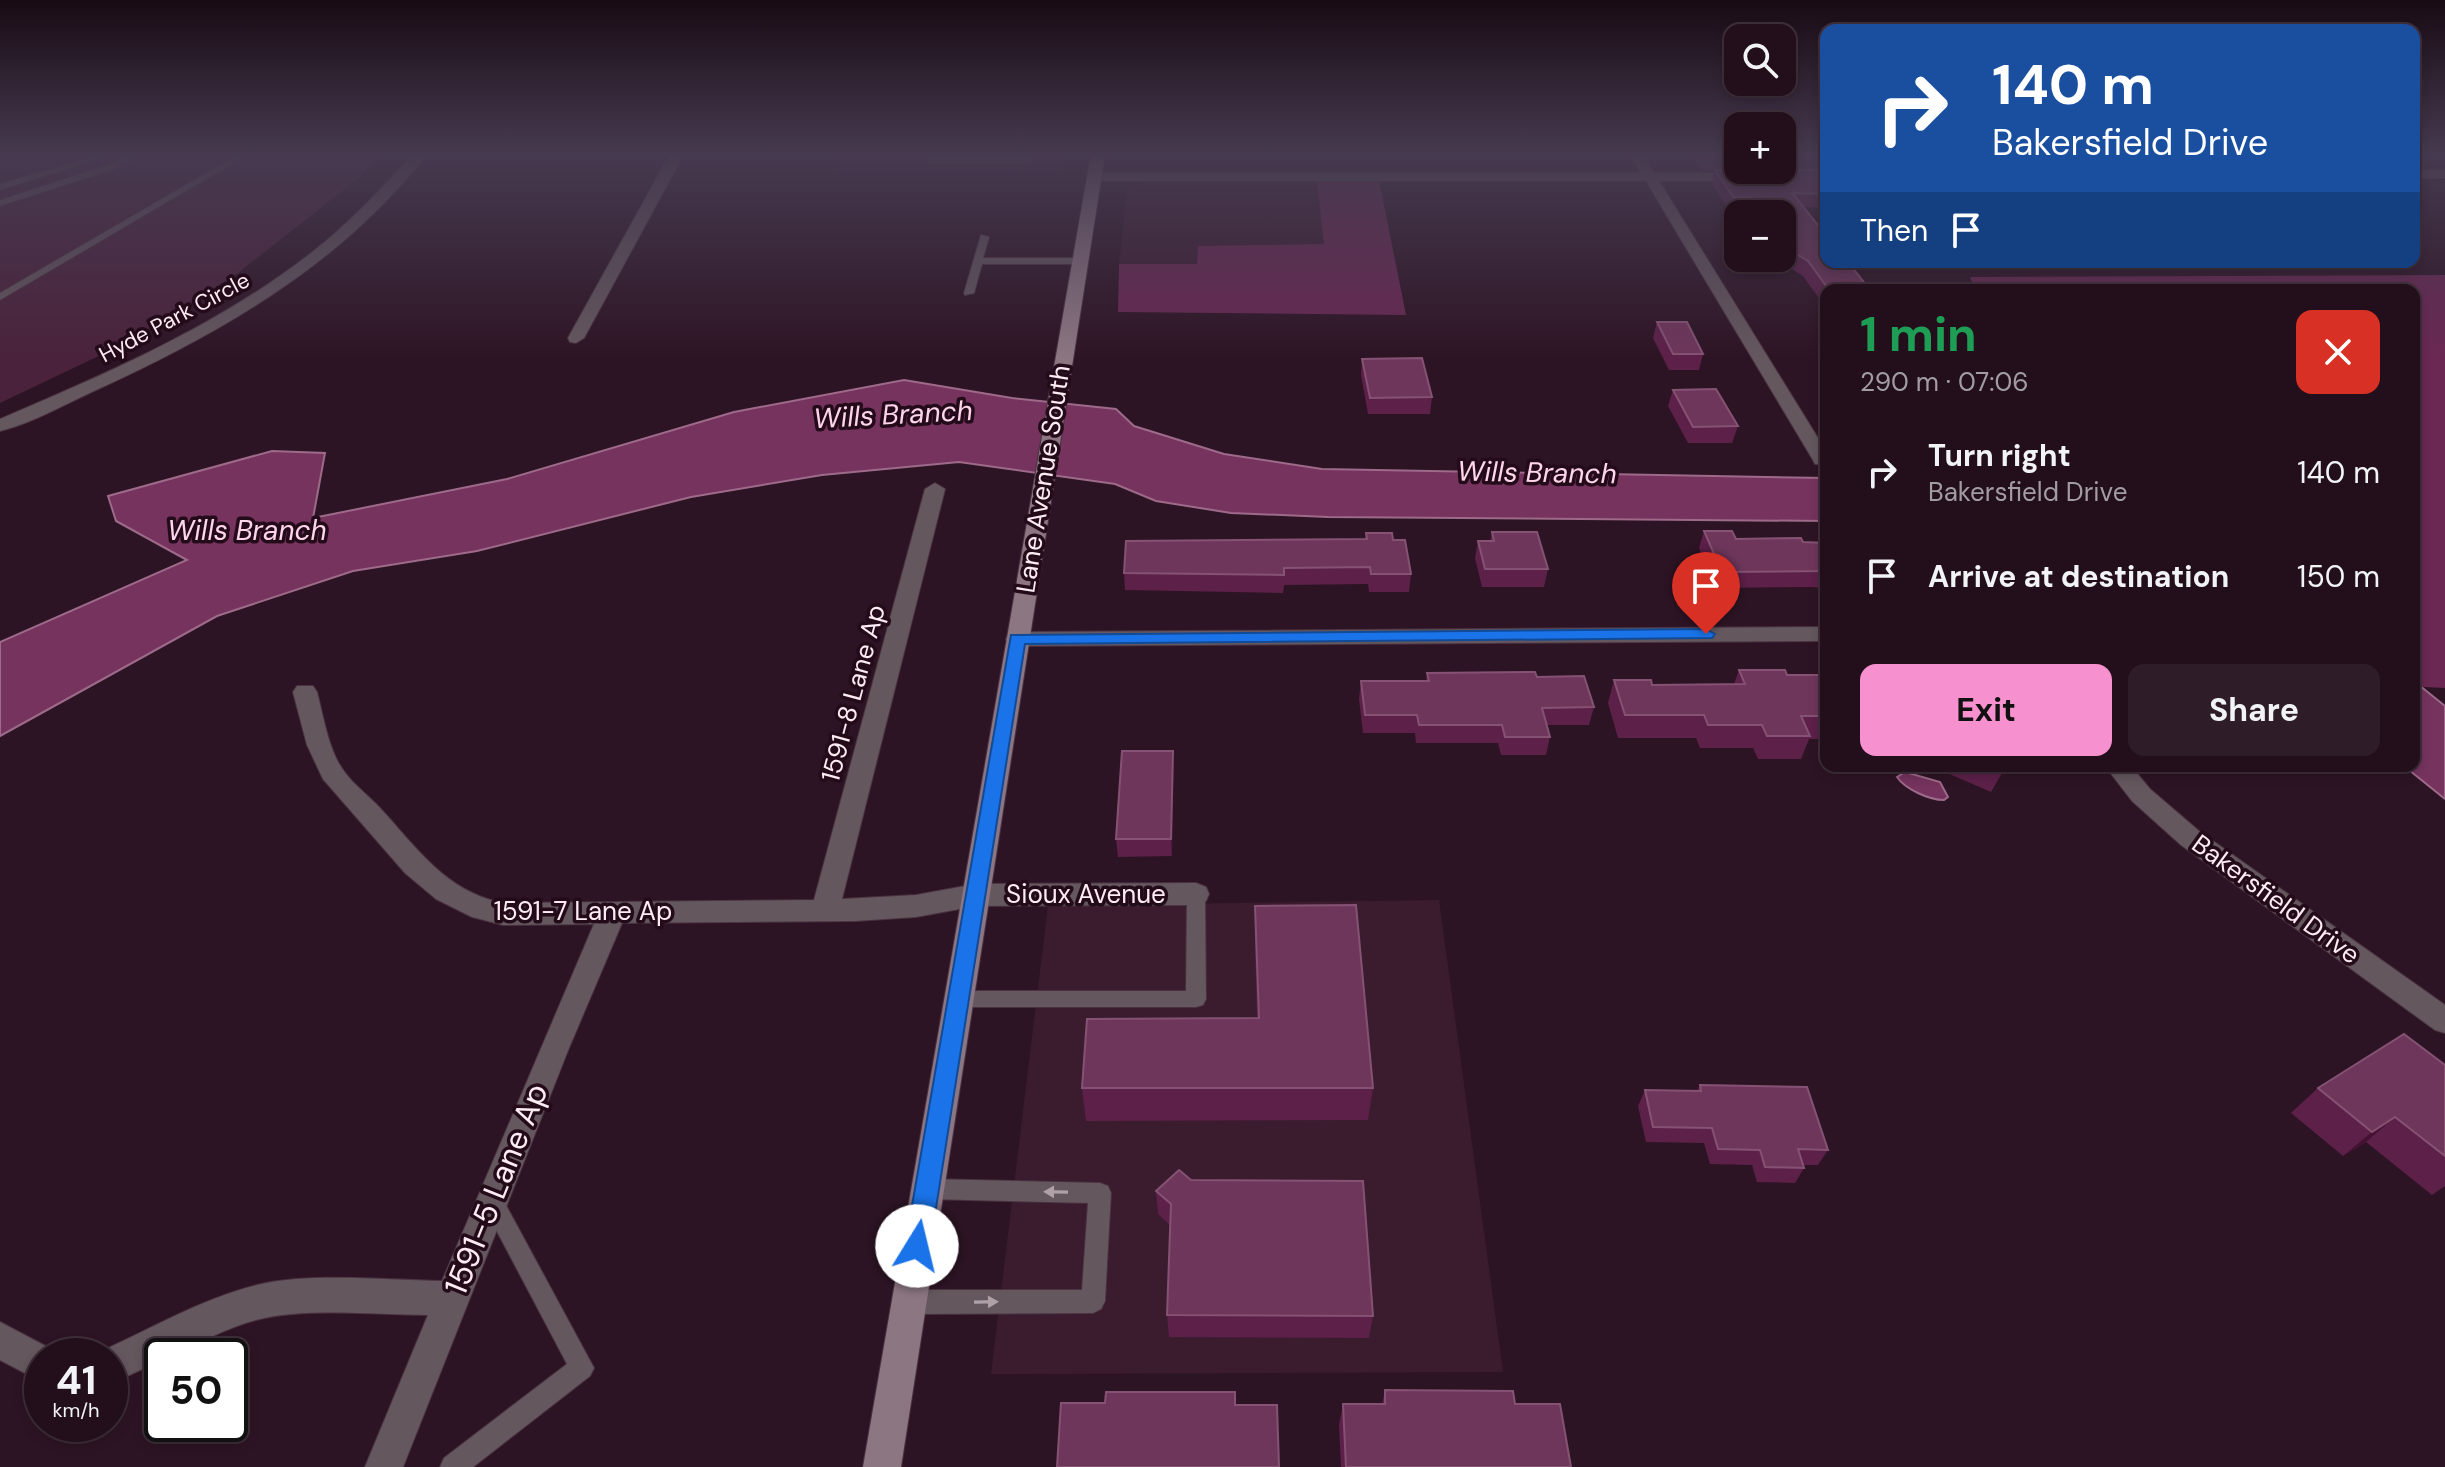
<!DOCTYPE html>
<meta charset="utf-8">
<style>
body{margin:0;font-family:"DM Sans",sans-serif;background:#2e1d28;color:#f1f3f6;height:100vh;display:flex;flex-direction:column;font-size:30px;white-space:nowrap}
*{box-sizing:border-box;margin:0}
p{font-size:26px;color:#a29ca3}
.icon{flex:none;width:44px;height:44px;fill:none;stroke:currentColor;stroke-width:2;stroke-linecap:round;stroke-linejoin:round}
.map{position:relative;flex:1;overflow:hidden}
.side{position:absolute;left:1820px;top:284px;width:600px;height:488px;display:flex;flex-direction:column;background:#220f1b;border-radius:16px;box-shadow:0 4px 12px #0003,0 0 0 2px #3f2f3a}
.side>*{flex:none}
.hud{position:absolute;left:1820px;top:24px;width:600px;height:244px;border-radius:16px;box-shadow:0 4px 12px #0003,0 0 0 2px #3f2f3a;background:#1a4fa0;color:#fff;overflow:hidden}
.controls{position:absolute;left:1724px;top:24px;display:grid;gap:16px}
.controls a{display:grid;place-items:center;width:72px;height:72px;border-radius:16px;background:#220f1b;box-shadow:0 4px 12px #0003,0 0 0 2px #3f2f3a;font-size:40px}
.speed{position:absolute;left:24px;top:1338px;display:flex;gap:16px;font-size:40px;font-weight:700;text-align:center}
.speed>*{display:grid;place-content:center;width:104px;height:104px;border-radius:50%;background:#220f1b;box-shadow:0 4px 12px #0003,0 0 0 2px #3f2f3a;line-height:1}
.speed small{font-size:20px;font-weight:400}
.speed .limit{border:4px solid #111;border-radius:12px;background:#fff;color:#111}
.pin{position:absolute;display:grid;place-items:center;width:68px;height:68px;color:#fff;margin:-82px -34px;border-radius:50% 50% 50% 0;rotate:-45deg;box-shadow:0 0 8px #0007}
.pin .icon{rotate:45deg}
.me{position:absolute;width:88px;margin:-44px;rotate:9deg;stroke-linejoin:round;filter:drop-shadow(0 0 6px #0008)}
.turn{display:flex;align-items:center;gap:28px;height:168px;padding:0 40px;font-size:36px}
.turn .icon{width:104px;height:104px;stroke-width:2.5}
.turn b{display:block;font-size:56px;line-height:68px}
.then{display:flex;align-items:center;height:76px;padding:0 40px;background:#0003;gap:16px;font-size:30px}
.round{display:grid;place-items:center;flex:none;width:84px;height:84px;border-radius:16px;background:#2e1d28}
.summary{display:flex;align-items:center;justify-content:space-between;height:136px;padding:0 40px}
h1{font-size:48px;font-weight:700;line-height:60px;color:#1e9e55}
.cta{display:flex;gap:16px;margin-top:auto;padding:16px 40px}
.cta a{flex:1;height:92px;border-radius:16px;background:#f790ce;color:#111;font-size:32px;font-weight:700;line-height:92px;text-align:center}
.cta a+a{background:#2e1d28;color:#f1f3f6}
ul{padding:0;list-style:none}
li{display:flex;align-items:center;gap:24px;height:104px;padding:0 40px}
li div{flex:1}
li b{display:block;font-size:30px}
li em{font-style:normal}
.map>svg:first-child{display:block}
.built{fill:#3b1c2f}
.green{fill:#4a223b}
.forest{fill:#6a2852}
.water{fill:#75335d;stroke:#9e6a8a;stroke-width:2}
.lines{fill:none;stroke-linecap:round;stroke-linejoin:round}
.lane-casing{stroke:#4a3241;stroke-width:2}
.street-casing{stroke:#4a3241;stroke-width:2}
.secondary-casing{stroke:#4a3241;stroke-width:2}
.lane{fill:#64575e;fill-rule:evenodd}
.street{fill:#64575e;fill-rule:evenodd}
.secondary{fill:#8c7682;fill-rule:evenodd}
.wall{fill:#5d2049}
.shaded-wall{fill:#431232}
.building{fill:#6e365b;stroke:#855273;stroke-width:2}
.oneway{fill:#b0a1a9}
.route{fill:#1a73e8;stroke:#114b97;stroke-width:2}
.labels{text-anchor:middle;stroke-width:7;stroke-linejoin:round;paint-order:stroke}
.far-street-label{font-size:22px;fill:#fdebf4;stroke:#230b1a}
.street-label{font-size:26px;fill:#fdebf4;stroke:#230b1a}
.water-label{font-size:28px;font-style:italic;fill:#ffd5ec;stroke:#230b1a}
.near-street-label{font-size:32px;fill:#fdebf4;stroke:#230b1a}
</style>
<div class="map">
<svg width="2445" height="1467" viewBox="0 0 2445 1467">
<rect width="100%" height="100%" fill="#2d1424"/>
<g class="built">
<polygon points="842,154 1064,154 1060,172 833,172"/>
<polygon points="1150,181 1317,182 1325,244 1199,246 1197,264 1119,264 1127,187"/>
<polygon points="1439,900 1503,1372 991,1374 1048,906"/>
</g>
<polygon class="green" points="0,154 380,154 359,178 238,273 124,344 0,403"/>
<g class="forest">
<polygon points="1379,180 1406,315 1118,312 1119,264 1197,264 1198,246 1324,244 1317,182"/>
<polygon points="2445,275 2445,688 2424,687 2414,681 2414,290 1975,290 1970,277"/>
</g>
<g class="water">
<polygon points="904,380 1012,398 1116,409 1134,426 1224,454 1322,469 1826,478 1826,521 1328,517 1231,513 1156,501 1115,484 959,462 822,475 691,497 477,551 353,571 217,616 0,736 0,642 187,560 116,521 108,496 272,451 325,453 313,518 507,479 734,412"/>
<polygon points="2414,681 2445,706 2445,799 2404,766 2414,766"/>
<path d="M1905,772L1940,782L1948,797L1944,800C1929,800 1905,789 1897,777Z"/>
</g>
<g class="lines">
<defs>
<g id="lane">
<polygon points="101,154 115,154 0,190 0,184"/>
<polygon points="127,154 135,154 131,161 114,169 0,206 0,200 108,165"/>
<polygon points="239,154 249,154 0,300 0,293"/>
<polygon points="928,154 936,154 935,157 1023,157 1025,154 1033,154 1030,162 1027,163 929,163 925,160"/>
<polygon points="981,235 989,237 983,258 1080,258 1085,261 1080,264 982,264 974,293 965,295 964,293"/>
<polygon points="1196,887 1202,889 1205,894 1206,999 1203,1005 1196,1007 958,1007 951,1005 948,999 951,993 958,991 1186,991 1187,894 1190,889"/>
<polygon points="927,1179 1100,1183 1108,1186 1111,1193 1105,1301 1101,1309 1093,1313 908,1314 900,1310 896,1302 900,1294 908,1290 1082,1290 1088,1203 927,1199 919,1196 916,1189 919,1182"/>
<polygon points="493,1193 501,1196 594,1368 590,1376 473,1467 440,1467 444,1458 567,1364 482,1203 485,1196"/>
</g>
<g id="street">
<path d="M413,154H427C342,264 219,334 96,390C65,404 33,423 0,431V419C113,371 231,320 326,241C358,214 385,185 413,154Z"/>
<polygon points="670,154 684,154 584,338 576,343 570,342 568,338"/>
<polygon points="1629,154 1643,154 1654,173 1744,173 1751,177 1744,181 1659,181 1826,451 1826,465 1815,464 1813,460 1646,181 1094,181 1087,177 1094,173 1641,173"/>
<rect x="2414" y="170" width="31" height="8"/>
<path d="M935,483L945,489L842,899L916,895L976,884L1196,883L1206,887L1209,894L1206,901L1196,905L976,906L916,917L855,921L622,923L569,1048L403,1467H365L428,1315C377,1315 304,1307 256,1320C226,1328 199,1343 171,1356H162V1360L110,1384V1356H96L97,1353C149,1330 201,1299 257,1285C307,1272 389,1280 442,1281L594,924L503,925L472,917L436,899L405,873L323,779L307,745L293,692L297,686H313L317,692C323,715 327,741 338,762C348,781 366,793 380,808C417,848 446,892 503,903L814,900L925,489Z"/>
<polygon points="1826,627 1826,641 1017,646 1009,644 1006,639 1009,634 1017,632"/>
<polygon points="2105,766 2131,766 2150,789 2199,831 2445,1005 2445,1033 2435,1030 2181,845 2132,801"/>
<polygon points="0,1322 55,1351 57,1356 42,1356 42,1382 0,1360"/>
</g>
<polygon id="secondary" points="1091,154 1105,154 901,1467 863,1467"/>
</defs>
<use href="#lane" class="lane-casing"/>
<use href="#street" class="street-casing"/>
<use href="#secondary" class="secondary-casing"/>
<use href="#lane" class="lane"/>
<use href="#street" class="street"/>
<use href="#secondary" class="secondary"/>
</g>
<g class="wall">
<polygon points="1692,154 1738,154 1738,170 1782,170 1782,154 1826,154 1826,208 1804,207 1870,290 1826,290 1826,308 1803,276 1784,264 1779,258 1782,258 1782,214 1749,214 1748,212 1731,212 1712,184 1715,170 1728,170 1702,170"/>
<polygon points="1657,322 1703,354 1699,370 1669,370 1653,338"/>
<polygon points="1362,359 1432,397 1430,414 1368,414 1361,375"/>
<polygon points="1673,390 1738,426 1732,443 1688,443 1668,406"/>
<polygon points="1704,531 1736,539 1826,543 1826,588 1810,587 1717,588 1699,548"/>
<polygon points="1492,532 1548,569 1544,587 1482,587 1475,558 1478,541 1490,541"/>
<polygon points="1366,533 1393,540 1411,574 1409,592 1369,592 1368,584 1284,585 1283,593 1125,590 1124,573 1365,539"/>
<polygon points="1739,670 1787,675 1826,675 1826,739 1809,739 1801,759 1758,759 1753,748 1700,748 1696,738 1618,738 1608,703 1614,680 1652,685 1734,684"/>
<polygon points="1427,673 1537,677 1594,707 1589,725 1547,725 1550,737 1546,755 1501,755 1498,743 1416,743 1415,733 1363,733 1359,699 1361,681 1426,681"/>
<polygon points="1173,751 1172,856 1118,857 1116,839"/>
<polygon points="1931,766 2006,766 1991,792"/>
<polygon points="1255,906 1373,1088 1368,1120 1086,1121 1082,1088 1257,1018 1255,940"/>
<polygon points="2445,1065 2445,1186 2432,1195 2366,1142 2343,1156 2291,1113 2318,1088"/>
<polygon points="1700,1085 1828,1150 1818,1165 1803,1165 1804,1168 1795,1183 1757,1182 1752,1165 1710,1164 1704,1143 1646,1142 1638,1106 1645,1090 1697,1091"/>
<polygon points="1191,1180 1373,1316 1369,1338 1169,1337 1167,1315 1171,1226 1158,1214 1156,1191"/>
<polygon points="1385,1390 1515,1404 1571,1467 1341,1467 1339,1425 1343,1404 1382,1404"/>
</g>
<g class="shaded-wall">
<polygon points="1173,751 1174,769 1172,856 1171,839"/>
<polygon points="2395,1117 2366,1142 2343,1156 2372,1132"/>
</g>
<g class="building">
<polygon points="1704,154 1738,154 1738,157 1706,156"/>
<rect x="1782" y="154" width="44" height="3"/>
<polygon points="1715,170 1826,170 1826,194 1792,193 1826,235 1826,262 1848,262 1870,290 1829,290 1808,261 1788,249 1782,241 1782,214 1763,214 1752,198 1734,198"/>
<polygon points="1657,322 1687,322 1703,354 1673,354"/>
<polygon points="1422,358 1432,397 1370,398 1362,359"/>
<polygon points="1716,389 1738,426 1693,427 1673,390"/>
<polygon points="1704,531 1732,531 1736,539 1801,538 1803,542 1826,543 1826,571 1722,572"/>
<polygon points="1492,532 1537,532 1548,569 1485,569 1478,541 1494,541"/>
<polygon points="1366,533 1392,533 1393,540 1405,540 1411,574 1371,574 1370,567 1284,568 1284,575 1124,573 1126,541 1367,539"/>
<polygon points="1739,670 1785,670 1787,675 1826,675 1826,716 1801,716 1810,736 1767,736 1762,725 1708,725 1704,715 1625,715 1614,680 1651,680 1652,685 1745,684"/>
<polygon points="1535,672 1537,677 1584,676 1594,707 1542,708 1550,737 1505,737 1502,725 1419,725 1417,715 1365,715 1361,681 1429,681 1427,673"/>
<polygon points="1122,751 1173,751 1171,839 1116,839"/>
<polygon points="1356,905 1373,1088 1082,1088 1087,1019 1259,1018 1255,906"/>
<polygon points="2404,1034 2445,1065 2445,1156 2395,1117 2372,1132 2318,1088"/>
<polygon points="1700,1085 1807,1087 1828,1150 1798,1149 1804,1168 1765,1167 1760,1150 1718,1149 1712,1128 1653,1127 1645,1090 1701,1091"/>
<polygon points="1179,1170 1191,1180 1363,1181 1373,1316 1167,1315 1171,1204 1156,1191"/>
<polygon points="1385,1390 1513,1391 1515,1404 1560,1404 1571,1467 1346,1467 1343,1404 1385,1404"/>
<polygon points="1106,1392 1235,1392 1235,1405 1277,1405 1279,1467 1057,1467 1061,1403 1105,1403"/>
</g>
<defs><path id="oneway-solid" d="M-6-.8H1V-3.2L6.5 0L1 3.2V.8H-6Z" transform="scale(2)"/></defs>
<g class="oneway">
<use href="#oneway-solid" transform="translate(1056 1192) rotate(-179)"/>
<use href="#oneway-solid" transform="translate(986 1302) rotate(-1)"/>
</g>
<linearGradient id="sky" x2="0" y2="1"><stop stop-color="#190b14"/><stop offset="0.43" stop-color="#463a50"/><stop offset="1" stop-color="#463a50" stop-opacity="0"/></linearGradient>
<rect width="2445" height="359" fill="url(#sky)"/>
<polygon class="route" points="1706,629 1715,634 1712,638 1025,644 930,1246 926,1255 917,1258 908,1255 905,1246 1011,635"/>
<g class="labels">
<g class="far-street-label">
<text transform="translate(174 317) rotate(-28)" y="8">Hyde Park Circle</text>
</g>
<g class="street-label">
<text transform="translate(1043 479) rotate(-81)" y="9">Lane Avenue South</text>
<text transform="translate(853 693) rotate(-75)" y="9">1591-8 Lane Ap</text>
<text x="1086" y="903">Sioux Avenue</text>
<text transform="translate(2276 899) rotate(36)" y="9">Bakersfield Drive</text>
<text x="583" y="920">1591-7 Lane Ap</text>
</g>
<g class="water-label">
<text transform="translate(893 414) rotate(-3)" y="10">Wills Branch</text>
<text transform="translate(1537 472) rotate(1)" y="10">Wills Branch</text>
<text x="247" y="540">Wills Branch</text>
</g>
<g class="near-street-label">
<text transform="translate(496 1189) rotate(-68)" y="11">1591-5 Lane Ap</text>
</g>
</g>
</svg>
<div class="controls">
<a><svg class="icon" aria-label="search" viewBox="0 0 24 24"><circle cx="10" cy="10" r="6"/><path d="M15 15l6 6"/></svg></a>
<a>+</a>
<a>−</a>
</div>
<div class="speed"><div>41<small>km/h</small></div><div class="limit">50</div></div>
<div class="pin" style="left:1706px;top:634px;background:#d93025"><svg class="icon" aria-label="arrive" viewBox="0 0 24 24"><path d="M6 21V4h12l-3 4 3 4H6"/></svg></div>
<svg class="me" style="left:917px;top:1246px" viewBox="-20 -20 40 40"><circle r="19" fill="#fff"/><path d="M0-13L10 11 0 6-10 11z" fill="#1a73e8"/></svg>
<div class="hud">
<div class="turn"><svg class="icon" aria-label="right" viewBox="0 0 24 24"><path d="M7 20v-9h11M14 6l5 5-5 5"/></svg><div><b>140 m</b>Bakersfield Drive</div></div>
<div class="then">Then<svg class="icon" aria-label="arrive" viewBox="0 0 24 24"><path d="M6 21V4h12l-3 4 3 4H6"/></svg></div>
</div>
<section class="side">
<div class="summary"><div><h1>1 min</h1><p>290 m · 07:06</p></div><a class="round" style="background:#d93025;color:#fff"><svg class="icon" aria-label="close" viewBox="0 0 24 24"><path d="M6 6l12 12M18 6L6 18"/></svg></a></div>
<ul>
<li><svg class="icon" aria-label="right" viewBox="0 0 24 24"><path d="M7 20v-9h11M14 6l5 5-5 5"/></svg><div><b>Turn right</b><p>Bakersfield Drive</p></div><em>140 m</em></li>
<li><svg class="icon" aria-label="arrive" viewBox="0 0 24 24"><path d="M6 21V4h12l-3 4 3 4H6"/></svg><div><b>Arrive at destination</b></div><em>150 m</em></li>
</ul>
<div class="cta"><a>Exit</a><a>Share</a></div>
</section>
</div>
